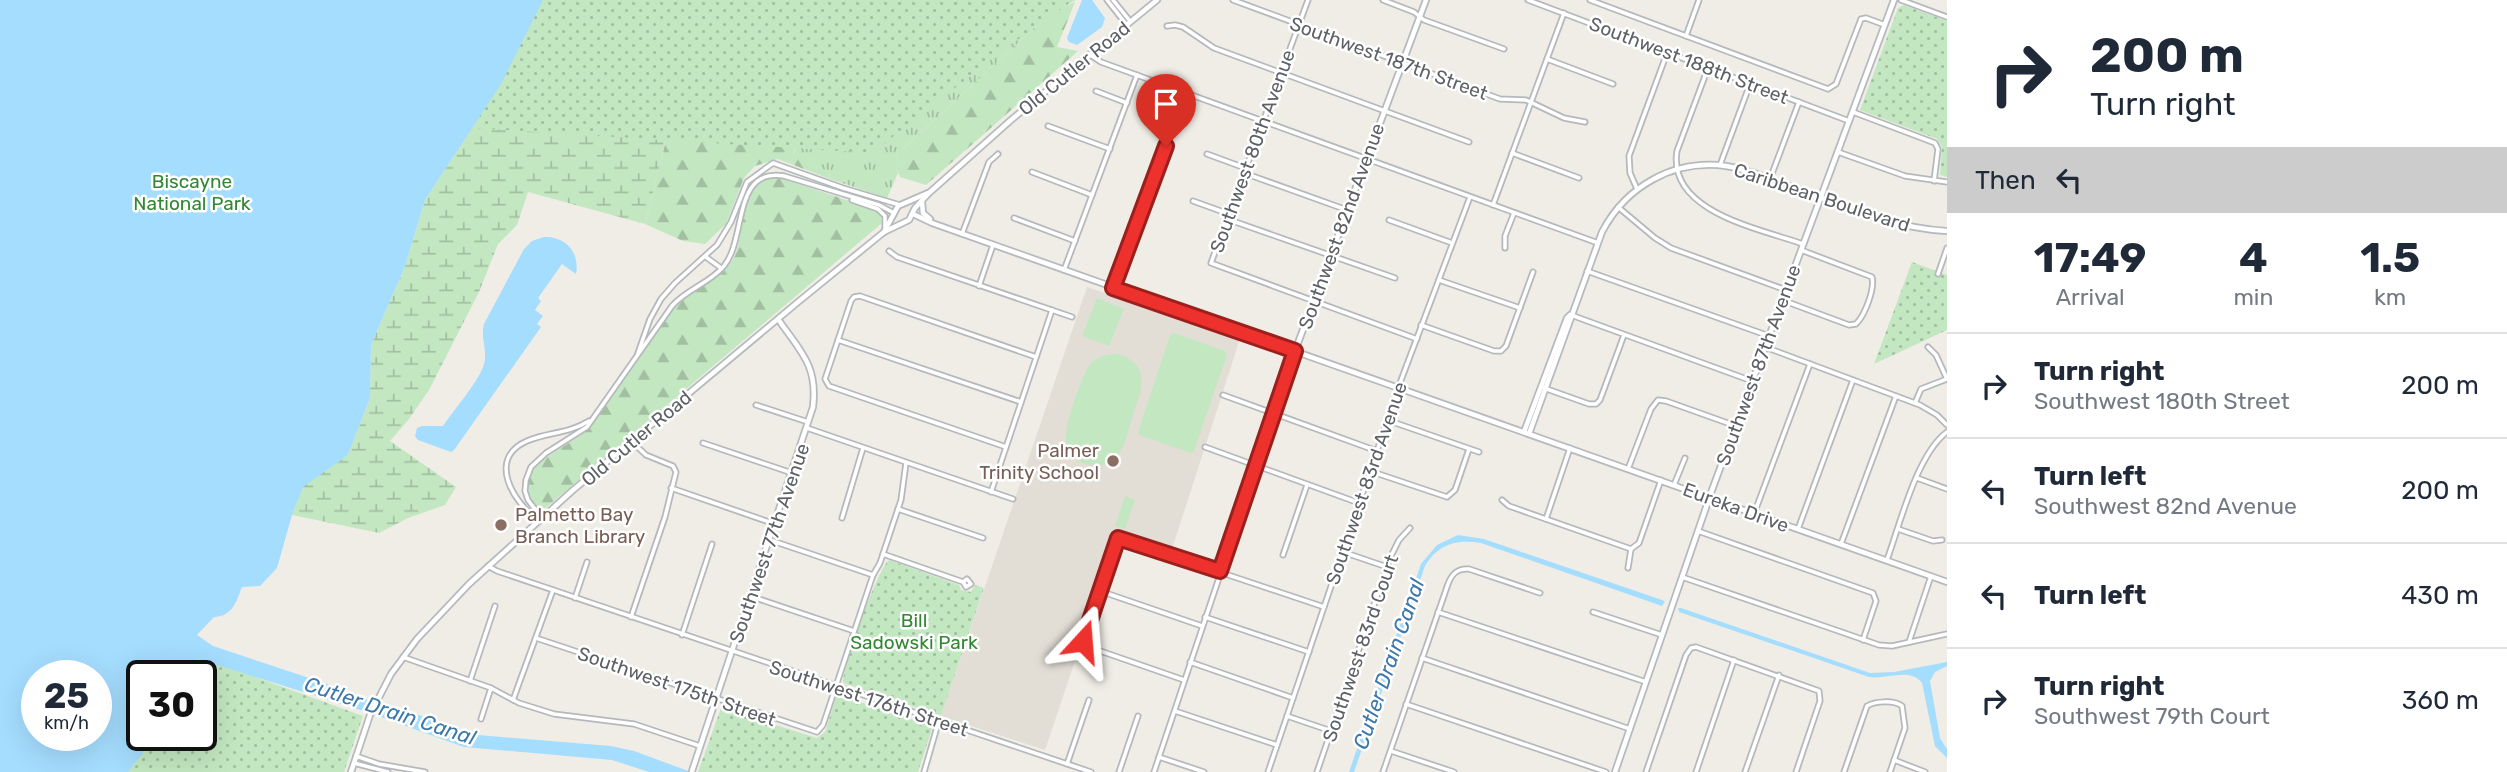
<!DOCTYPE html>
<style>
body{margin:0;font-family:Rubik,sans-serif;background:#f2f2f3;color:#1f2937;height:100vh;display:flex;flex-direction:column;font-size:26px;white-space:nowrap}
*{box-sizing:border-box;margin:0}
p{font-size:23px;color:#747a83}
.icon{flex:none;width:38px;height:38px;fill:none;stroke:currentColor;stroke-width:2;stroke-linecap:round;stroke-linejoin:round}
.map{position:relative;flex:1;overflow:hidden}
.panel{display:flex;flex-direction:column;background:#fff;width:560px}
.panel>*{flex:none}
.hud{background:#fff;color:#1f2937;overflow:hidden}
.speed{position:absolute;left:21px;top:660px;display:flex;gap:14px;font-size:35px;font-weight:700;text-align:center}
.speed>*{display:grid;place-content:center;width:91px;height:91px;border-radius:50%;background:#fff;box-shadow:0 7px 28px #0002;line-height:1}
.speed small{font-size:18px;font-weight:400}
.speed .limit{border:4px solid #111;border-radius:10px;background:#fff;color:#111}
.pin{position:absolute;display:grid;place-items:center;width:60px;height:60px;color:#fff;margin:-72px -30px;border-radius:50% 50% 50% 0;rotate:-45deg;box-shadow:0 0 7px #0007}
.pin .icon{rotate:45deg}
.me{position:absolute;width:77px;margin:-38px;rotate:19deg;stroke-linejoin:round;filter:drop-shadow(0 0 5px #0008)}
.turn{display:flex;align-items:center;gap:24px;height:147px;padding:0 28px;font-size:32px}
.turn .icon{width:91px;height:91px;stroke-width:2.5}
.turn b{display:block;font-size:49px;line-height:60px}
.then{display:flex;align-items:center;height:66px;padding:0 28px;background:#0003;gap:14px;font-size:26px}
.eta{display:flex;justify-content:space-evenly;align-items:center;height:119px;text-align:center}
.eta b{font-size:42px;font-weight:700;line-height:49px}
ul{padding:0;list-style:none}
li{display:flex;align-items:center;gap:21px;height:105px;padding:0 28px;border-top:2px solid #e0e1e3}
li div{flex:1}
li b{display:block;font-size:26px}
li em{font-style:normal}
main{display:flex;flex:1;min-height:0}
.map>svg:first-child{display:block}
.education{fill:#e2ded6}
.grass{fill:url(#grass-tufts)}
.forest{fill:url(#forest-firs)}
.wetland{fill:url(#wetland-marsh)}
.park{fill:url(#park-dots)}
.pitch{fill:#c3e8c1}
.water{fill:#a5ddff;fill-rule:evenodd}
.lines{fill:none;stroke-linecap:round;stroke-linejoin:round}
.street-casing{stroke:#b5b8bc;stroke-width:7}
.secondary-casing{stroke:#b6babf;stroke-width:8}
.street{stroke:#fff;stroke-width:3.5}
.secondary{stroke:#fff;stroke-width:4.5}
.route-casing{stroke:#9b201d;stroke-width:18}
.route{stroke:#ee312c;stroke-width:12}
.education-dot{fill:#8d6e63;stroke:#fff;stroke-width:2.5}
.labels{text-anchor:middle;stroke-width:5;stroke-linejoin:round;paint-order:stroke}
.street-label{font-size:19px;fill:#5d6166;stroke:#fff}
.park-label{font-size:19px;fill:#338733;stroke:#fff}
.education-label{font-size:19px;fill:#785e54;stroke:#fff;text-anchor:end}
.water-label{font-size:21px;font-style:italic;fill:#3c78ac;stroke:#fff}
</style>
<main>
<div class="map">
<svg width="1947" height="772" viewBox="0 0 1947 772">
<defs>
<pattern id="grass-tufts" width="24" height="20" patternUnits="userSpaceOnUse" patternTransform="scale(1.75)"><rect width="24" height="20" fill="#c3e8c1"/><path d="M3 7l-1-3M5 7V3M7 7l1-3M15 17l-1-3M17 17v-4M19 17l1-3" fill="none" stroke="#a2bfa1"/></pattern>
<pattern id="forest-firs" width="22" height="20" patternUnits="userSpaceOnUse" patternTransform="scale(1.75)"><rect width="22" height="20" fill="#c3e8c1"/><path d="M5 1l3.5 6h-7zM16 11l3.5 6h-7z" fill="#a2bfa1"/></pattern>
<pattern id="wetland-marsh" width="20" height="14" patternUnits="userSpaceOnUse" patternTransform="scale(1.75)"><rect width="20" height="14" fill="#c3e8c1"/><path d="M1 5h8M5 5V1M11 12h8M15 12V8" fill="none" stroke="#a2bfa1"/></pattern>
<pattern id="park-dots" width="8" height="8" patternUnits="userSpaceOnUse" patternTransform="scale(1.75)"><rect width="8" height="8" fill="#c3e8c1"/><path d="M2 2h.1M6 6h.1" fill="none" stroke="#a2bfa1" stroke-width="1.8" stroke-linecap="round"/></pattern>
</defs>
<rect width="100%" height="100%" fill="#efede5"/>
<polygon class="education" points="1087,287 1240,339 1171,552 1117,536 1045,750 941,716"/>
<polygon class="grass" points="963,0 1076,0 1053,11 894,157 898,173 887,198 830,179 829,172 793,155 812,115"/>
<g class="forest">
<polygon points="1075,2 1057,47 1078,51 926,185 900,177 893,158 1053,11"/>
<polygon points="812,115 793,154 829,172 830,179 778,159 755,166 744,178 726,224 705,244 683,241 645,224 668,132"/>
<path d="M774,176L871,208L880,214L882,223L541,512C499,468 563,453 588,429C602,414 613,393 625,377C643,352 660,321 682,299C697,284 720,281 732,261C748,234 734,183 774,176Z"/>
</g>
<polygon class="wetland" points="501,84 668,132 645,224 528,192 517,225 498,244 479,292 429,390 409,419 390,441 456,487 445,505 408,518 379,533 292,515 303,486 348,455 370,398 371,345 405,266 425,200"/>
<g class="park">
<polygon points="0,0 1074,0 1003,50 872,153 473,128 87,675 37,676 37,735 19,772 0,772"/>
<polygon points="1904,5 1947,21 1947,177 1940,175 1942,147 1937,139 1860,110 1898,8"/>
<polygon points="1912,262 1947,275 1947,330 1874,364"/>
<path d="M889,560L959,585L961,590L971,592L975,585L984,588L941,716L843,683C843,666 877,570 889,560Z"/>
<polygon points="200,657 363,716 344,772 107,772 142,735 201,735 201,676 186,675"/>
<polygon points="840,695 931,726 932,729 918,772 698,772 721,708 817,738 825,732 836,697"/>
</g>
<g class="pitch">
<polygon points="1097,298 1124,309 1109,346 1082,336"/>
<polygon points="1174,333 1225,351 1227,355 1194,451 1191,453 1139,435 1138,432 1170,335"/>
<path d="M1117,354C1155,364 1140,395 1131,421C1128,432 1125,447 1117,456C1101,473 1071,466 1066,443C1063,429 1082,372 1092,362C1100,356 1108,354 1117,354Z"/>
<polygon points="1125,496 1135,500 1125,529 1115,526"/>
</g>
<g class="water">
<path d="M0,0H543L501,84L425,200L405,266L371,345L370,398L348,455L303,487L292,515L277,568L260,586L242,587C236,602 233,616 214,617L197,635L213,646L327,684L381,705L404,710L478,735L611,746L634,751L691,772H649L612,760L464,747L367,712L198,659L189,675L142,676V735H157L128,772H0ZM37,676H96V735H37Z"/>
<polygon points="1082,0 1092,0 1105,18 1102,27 1077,45 1069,42 1067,38"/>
<path d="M544,237C566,236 580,253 576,274L562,264L538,298L541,301L535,310L543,316L537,324L541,327L454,450L451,452L418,440L415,436L417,428L422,426H443C453,411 480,380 484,364C488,350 480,338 484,324L524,249L532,241Z"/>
<path d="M1458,535L1484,539L1665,601L1662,606L1481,543C1457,539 1438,544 1425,566L1354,772H1349L1421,564L1437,545Z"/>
<path d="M1681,608L1870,673L1894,672L1947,662V666L1935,672L1930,681L1940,738L1947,749V758L1935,746L1922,683C1910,667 1886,680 1869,677L1679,612L1678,608Z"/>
</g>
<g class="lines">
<defs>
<g id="street">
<polyline points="1107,0 1126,24"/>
<polyline points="1113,0 1130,21"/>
<polyline points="1233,0 1500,99 1526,100 1564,118 1585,122"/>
<polyline points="1308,0 1211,263 1417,339"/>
<polyline points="1383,0 1414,12 1424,20 1504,49"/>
<polyline points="1528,0 1849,121"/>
<polyline points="1590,0 1828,89 1836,84 1861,19 1866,18 1885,25"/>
<polyline points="1901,0 1947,17"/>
<polyline points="1167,26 1175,25 1183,27 1214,48 1469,142"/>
<polyline points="1686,36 1699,0"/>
<polyline points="1089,54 1101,62 1598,243"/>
<polyline points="1547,59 1613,84"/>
<path d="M1708,68L1677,151C1667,212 1761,229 1803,244"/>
<polyline points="1096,91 1127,103"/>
<polyline points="1853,112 1935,143 1938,149 1934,181"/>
<polyline points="1048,126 1110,149"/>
<polyline points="1838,152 1905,176 1947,182"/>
<polyline points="1512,153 1579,178"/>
<polyline points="1207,154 1245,168"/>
<polyline points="1720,165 1750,84"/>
<polyline points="1032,172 1092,195"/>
<polyline points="1244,173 1347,210"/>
<polyline points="1770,179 1799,102"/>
<polyline points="1637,189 1630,173 1629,156 1667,53"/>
<polyline points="852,200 878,209 885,216 885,228"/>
<polyline points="1193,201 1229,214"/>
<polyline points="1493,205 1564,13"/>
<polyline points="1618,207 1655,238 1671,248 1786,290"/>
<polyline points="1014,218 1075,241"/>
<polyline points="1227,219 1395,278"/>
<polyline points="1389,220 1452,243"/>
<polyline points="962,234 989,162 998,154"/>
<polyline points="1505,248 1505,236 1514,213"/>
<polyline points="889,251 897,257 1072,317"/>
<polyline points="706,257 721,268"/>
<polyline points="1064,270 1137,75"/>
<polyline points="1587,271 1769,336"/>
<polyline points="1938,274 1947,248"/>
<polyline points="1439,280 1520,308"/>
<polyline points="979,286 993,245"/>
<polyline points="1113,288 1186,93"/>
<path d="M1782,300L1849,325L1856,324C1865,315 1875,289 1872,277L1801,250"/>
<polyline points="1571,315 1752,381"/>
<polyline points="1421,325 1494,351 1501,351 1506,346 1533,272"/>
<polyline points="838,340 1021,402"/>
<polyline points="1765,347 1920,405 1937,415 1947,425"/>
<polyline points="1928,347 1936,355 1947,379"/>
<polyline points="638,353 650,319 661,299 675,283 717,245 731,222 747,182 773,163 843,188 900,205"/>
<polyline points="1544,388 1589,404 1596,404 1600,400 1624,335"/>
<polyline points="1223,395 1377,451"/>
<polyline points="1915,403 1921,389 1947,379"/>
<polyline points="756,405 808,422"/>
<polyline points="1387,420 1479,452"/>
<polyline points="807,428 1013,499"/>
<polyline points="703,443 792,473"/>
<polyline points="1006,447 829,386 825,379 851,301 854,297 860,296 1036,357"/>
<polyline points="1205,447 1359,503"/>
<polyline points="1628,469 1651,409 1658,400 1666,401 1736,426"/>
<polyline points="1370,471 1447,497 1455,490 1469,449"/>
<polyline points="1917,478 1947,489"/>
<polyline points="1674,485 1685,458"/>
<polyline points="671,488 775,524"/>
<polyline points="991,492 1052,310"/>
<polyline points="1502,500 1509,506 1631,549"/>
<polyline points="898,509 983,538"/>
<polyline points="1754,514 1810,364"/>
<path d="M541,517L528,500L525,491L526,480L531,467L546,453L587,427L672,306C687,289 710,283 724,266C747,238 732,167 784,176L879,205L894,213"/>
<polyline points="842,518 863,448"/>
<polyline points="1546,519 1570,448"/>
<path d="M538,520C514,503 486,459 527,441C548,432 568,434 589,421"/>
<polyline points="1798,529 1853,380"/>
<polyline points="1898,529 1933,541 1942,540"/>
<polyline points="1698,531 1873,593 1876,601 1863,640"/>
<polyline points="770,540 873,575"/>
<polyline points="1841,544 1896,396"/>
<polyline points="1343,552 1387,567"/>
<polyline points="883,554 963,582 966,587 971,584 967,579 963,582"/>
<polyline points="1283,555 1307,485"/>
<path d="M1887,560C1900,524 1917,454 1947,432"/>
<polyline points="488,566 497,571 1091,772"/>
<polyline points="1628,568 1631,549 1639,543 1661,480"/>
<polyline points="1682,577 1879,645 1892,646 1947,634"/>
<polyline points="1100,591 1202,626"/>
<polyline points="750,596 854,631"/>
<polyline points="575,598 587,562"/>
<polyline points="1438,612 1646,682"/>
<polyline points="1593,612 1662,635"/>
<polyline points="631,617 665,517 676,472 673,466 646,455 632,442"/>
<polyline points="1205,617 1309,652"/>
<polyline points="682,635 712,544"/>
<polyline points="536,638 817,732 823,725 873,575 880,563 901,500 906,463"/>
<polyline points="1909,642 1931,576"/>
<polyline points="403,657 491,688 519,703 554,714 634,724 700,746"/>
<polyline points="1422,658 1630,729"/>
<polyline points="1190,662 1293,698"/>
<polyline points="1184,680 1083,645 1083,640 1118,538 1324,607"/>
<polyline points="470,681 495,606"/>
<polyline points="513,700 553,590"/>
<polyline points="1406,704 1606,772"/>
<polyline points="1175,711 1277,745"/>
<polyline points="1287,716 1331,731"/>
<polyline points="481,719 491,688"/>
<polyline points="1391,751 1454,772"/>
<polyline points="356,756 379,764 425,772"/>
<polyline points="1159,757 1204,772"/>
<polyline points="1894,760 1925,772"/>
<polyline points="354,763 388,772"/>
<polyline points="1067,764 1089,700"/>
<polyline points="924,772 937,727 941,722"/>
<polyline points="1119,772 1138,716"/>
<polyline points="1154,772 1295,351"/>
<polyline points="1268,772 1400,383 1470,197"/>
<polyline points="1317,772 1390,558 1399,540 1410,528"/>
<path d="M1383,772L1448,584C1452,573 1458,568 1469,569L1540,593"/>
<polyline points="1646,772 1686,655 1691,648 1696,647 1819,691 1820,701 1796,772"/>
<polyline points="1696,772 1734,660"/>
<polyline points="1745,772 1779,675"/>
<path d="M1844,772L1867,706C1875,701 1894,700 1902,706L1905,728L1890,772"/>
</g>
<g id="secondary">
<polyline points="922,202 923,213 930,219"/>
<polyline points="913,214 932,223 1947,582"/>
<polyline points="884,232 898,206 928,193"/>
<polyline points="1295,351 1426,0"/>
<polyline points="1524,432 1567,318 1570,315"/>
<path d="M1529,434L1602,232C1626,186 1674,159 1726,166C1747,169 1767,178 1787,185C1839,204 1891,228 1947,231"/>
<path d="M692,771L813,407C818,365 800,351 778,319"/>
<polyline points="351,772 370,715 391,674 417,639 469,584 572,491 798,302 884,232 909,220 915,208 929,193 1011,120 1157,0"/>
<polyline points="1615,772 1712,490 1894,0"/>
</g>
</defs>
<use href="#street" class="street-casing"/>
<use href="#secondary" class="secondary-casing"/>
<use href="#street" class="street"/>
<use href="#secondary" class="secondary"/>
</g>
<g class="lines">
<defs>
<polyline id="route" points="1083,641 1118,538 1220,571 1295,351 1113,288 1166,146"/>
</defs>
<use href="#route" class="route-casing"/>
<use href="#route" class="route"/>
</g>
<g class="education-dot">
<circle cx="1113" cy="461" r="7"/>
<circle cx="501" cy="525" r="7"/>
</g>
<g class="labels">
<g class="street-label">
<text transform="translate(1389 58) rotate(20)" y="7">Southwest 187th Street</text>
<text transform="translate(1689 60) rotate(21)" y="7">Southwest 188th Street</text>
<text transform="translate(1074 68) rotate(-39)" y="7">Old Cutler Road</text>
<text transform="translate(1252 151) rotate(-70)" y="7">Southwest 80th Avenue</text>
<text transform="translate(1822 197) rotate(18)" y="7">Caribbean Boulevard</text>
<text transform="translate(1341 226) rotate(-70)" y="7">Southwest 82nd Avenue</text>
<text transform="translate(1758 365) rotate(-70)" y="7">Southwest 87th Avenue</text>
<text transform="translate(636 438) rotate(-40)" y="7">Old Cutler Road</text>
<text transform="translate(1366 483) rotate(-71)" y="7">Southwest 83rd Avenue</text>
<text transform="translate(1736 507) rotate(20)" y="7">Eureka Drive</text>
<text transform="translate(769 543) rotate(-71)" y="7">Southwest 77th Avenue</text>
<text transform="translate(1360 648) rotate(-71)" y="7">Southwest 83rd Court</text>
<text transform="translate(677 686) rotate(19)" y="7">Southwest 175th Street</text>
<text transform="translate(869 698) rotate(18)" y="7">Southwest 176th Street</text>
</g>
<g class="park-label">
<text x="192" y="188">Biscayne<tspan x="192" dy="22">National Park</tspan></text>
<text x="914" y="627">Bill<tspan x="914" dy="22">Sadowski Park</tspan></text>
</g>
<g class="education-label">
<text x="1099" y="457">Palmer<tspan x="1099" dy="22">Trinity School</tspan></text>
<text x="515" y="521" text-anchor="start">Palmetto Bay<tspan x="515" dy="22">Branch Library</tspan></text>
</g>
<g class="water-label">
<text transform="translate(1389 664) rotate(-71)" y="7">Cutler Drain Canal</text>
<text transform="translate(390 711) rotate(18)" y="7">Cutler Drain Canal</text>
</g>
</g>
</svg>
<div class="speed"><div>25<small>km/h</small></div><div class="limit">30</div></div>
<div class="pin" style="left:1166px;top:146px;background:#d93025"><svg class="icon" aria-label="arrive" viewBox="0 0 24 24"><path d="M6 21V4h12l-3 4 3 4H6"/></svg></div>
<svg class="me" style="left:1083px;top:641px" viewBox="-20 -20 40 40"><path d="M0-17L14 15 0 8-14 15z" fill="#ee312c" stroke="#fff" stroke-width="4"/></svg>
</div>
<section class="panel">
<div class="hud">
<div class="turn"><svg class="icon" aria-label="right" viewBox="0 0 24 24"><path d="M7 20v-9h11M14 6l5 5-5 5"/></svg><div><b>200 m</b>Turn right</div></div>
<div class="then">Then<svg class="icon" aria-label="left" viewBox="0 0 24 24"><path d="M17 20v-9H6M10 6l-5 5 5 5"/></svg></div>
</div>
<div class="eta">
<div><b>17:49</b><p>Arrival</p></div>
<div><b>4</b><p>min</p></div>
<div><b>1.5</b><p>km</p></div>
</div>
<ul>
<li><svg class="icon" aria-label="right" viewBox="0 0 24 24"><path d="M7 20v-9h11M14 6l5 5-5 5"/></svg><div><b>Turn right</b><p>Southwest 180th Street</p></div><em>200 m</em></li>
<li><svg class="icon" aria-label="left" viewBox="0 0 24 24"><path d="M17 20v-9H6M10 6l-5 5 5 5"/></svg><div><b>Turn left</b><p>Southwest 82nd Avenue</p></div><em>200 m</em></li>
<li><svg class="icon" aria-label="left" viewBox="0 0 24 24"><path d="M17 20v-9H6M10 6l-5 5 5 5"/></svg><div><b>Turn left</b></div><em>430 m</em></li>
<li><svg class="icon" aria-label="right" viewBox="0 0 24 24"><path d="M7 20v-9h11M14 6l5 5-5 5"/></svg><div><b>Turn right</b><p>Southwest 79th Court</p></div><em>360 m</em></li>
</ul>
</section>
</main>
